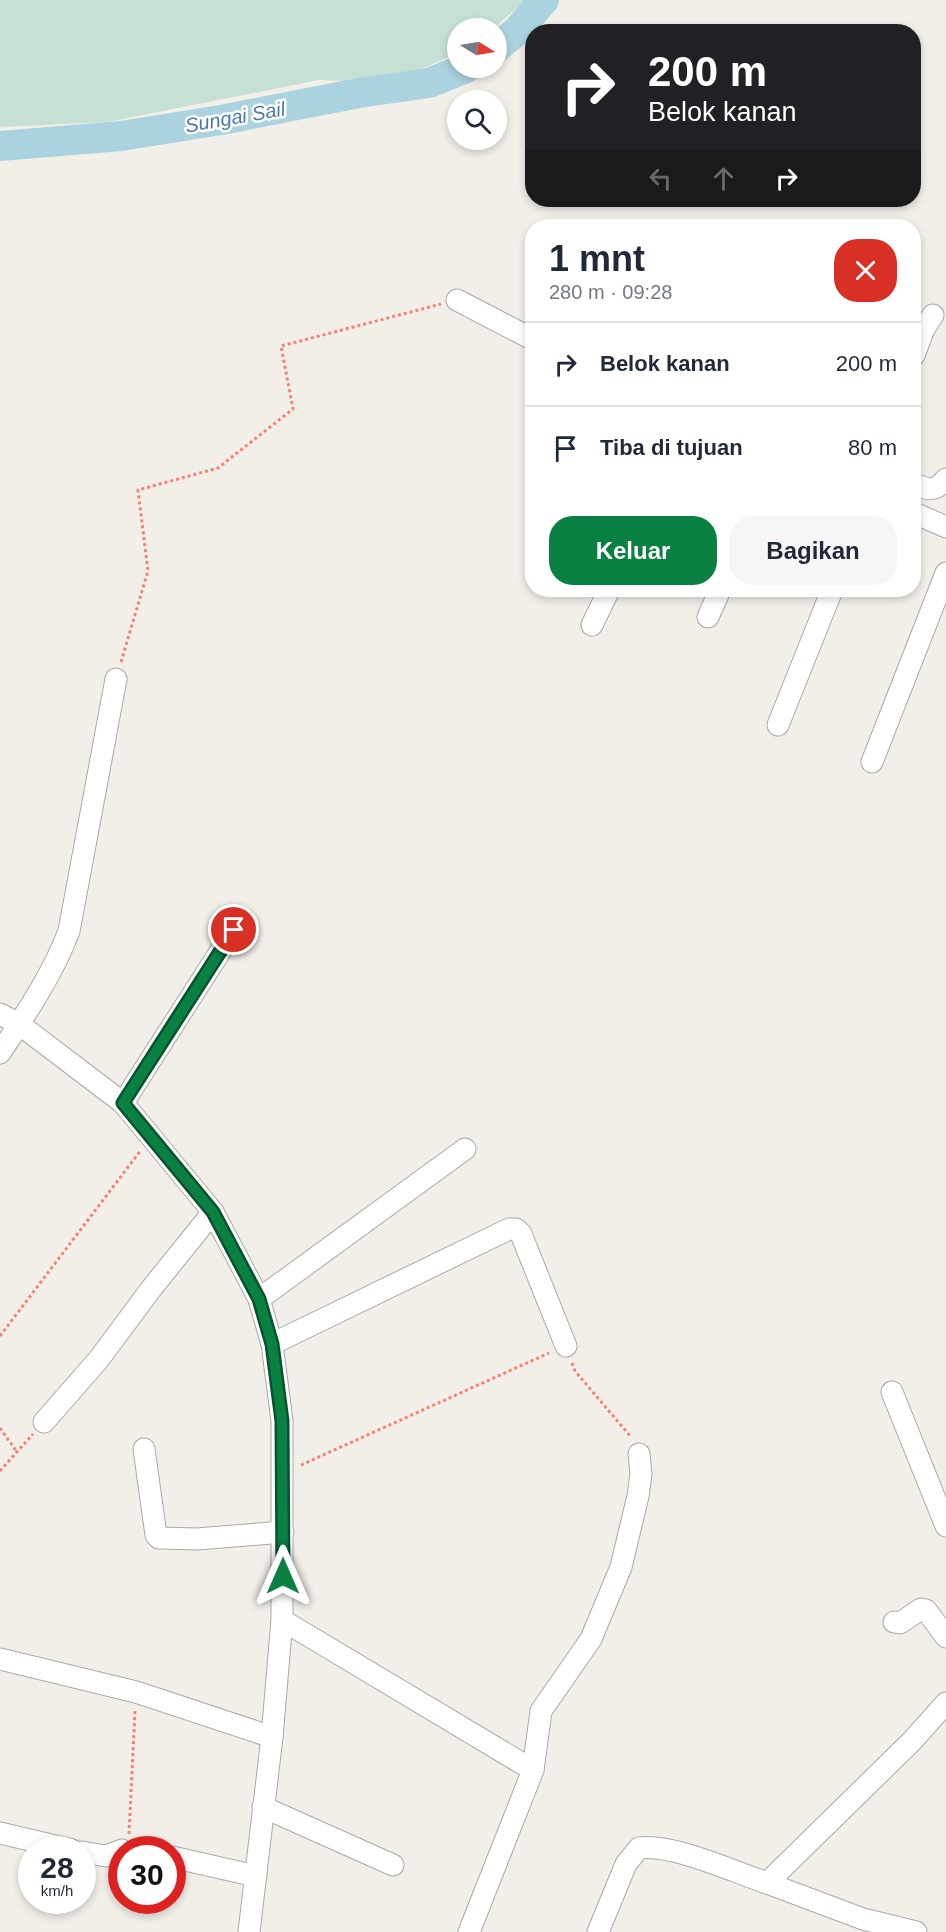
<!DOCTYPE html>
<html lang="id">
<meta charset="utf-8">
<style>
body{margin:0;font-family:Arial,sans-serif;background:#f6f6f7;color:#1f2937;height:100vh;display:flex;flex-direction:column;font-size:22px;white-space:nowrap}
*{box-sizing:border-box;margin:0}
p{font-size:20px;color:#747a83}
.icon{flex:none;width:33px;height:33px;fill:none;stroke:currentColor;stroke-width:2;stroke-linecap:round;stroke-linejoin:round}
.map{position:relative;flex:1;overflow:hidden}
.panel{position:absolute;left:525px;top:219px;width:396px;height:378px;display:flex;flex-direction:column;background:#fff;border-radius:24px;box-shadow:0 3px 9px #0003}
.panel>*{flex:none}
.hud{position:absolute;left:525px;top:24px;width:396px;height:183px;border-radius:24px;box-shadow:0 3px 9px #0003;background:#202124;color:#fff;overflow:hidden}
.needle{width:39px;rotate:101deg}
.controls{position:absolute;left:447px;top:18px;display:grid;gap:12px}
.controls a{display:grid;place-items:center;width:60px;height:60px;border-radius:50%;background:#fff;box-shadow:0 3px 9px #0003;font-size:30px}
.speed{position:absolute;left:18px;top:1836px;display:flex;gap:12px;font-size:30px;font-weight:700;text-align:center}
.speed>*{display:grid;place-content:center;width:78px;height:78px;border-radius:50%;background:#fff;box-shadow:0 3px 9px #0003;line-height:1}
.speed small{font-size:15px;font-weight:400}
.speed .limit{border:9px solid #d22;background:#fff;color:#111}
.pin{position:absolute;display:grid;place-items:center;width:51px;height:51px;color:#fff;margin:-26px;border:3px solid #fff;border-radius:50%;box-shadow:0 2px 6px #0007}
.me{position:absolute;width:66px;margin:-33px;rotate:0deg;stroke-linejoin:round;filter:drop-shadow(0 0 4px #0008)}
.turn{display:flex;align-items:center;gap:21px;height:126px;padding:0 24px;font-size:27px}
.turn .icon{width:78px;height:78px;stroke-width:2.5}
.turn b{display:block;font-size:42px;line-height:51px}
.lanes{display:flex;align-items:center;height:57px;padding:0 24px;background:#0003;justify-content:center;gap:30px;direction:ltr}
.lanes .off{opacity:.35}
.round{display:grid;place-items:center;flex:none;width:63px;height:63px;border-radius:24px;background:#f6f6f7}
.headline{display:flex;align-items:center;justify-content:space-between;height:102px;padding:0 24px}
h1{font-size:36px;font-weight:700;line-height:45px}
.primary-button{display:flex;gap:12px;margin-top:auto;padding:12px 24px}
.primary-button a{flex:1;height:69px;border-radius:24px;background:#0b8043;color:#fff;font-size:24px;font-weight:700;line-height:69px;text-align:center}
.primary-button a+a{background:#f6f6f7;color:#1f2937}
ul{padding:0;list-style:none}
li{display:flex;align-items:center;gap:18px;height:84px;padding:0 24px;border-top:2px solid #e0e1e3}
li div{flex:1}
li b{display:block;font-size:22px}
li em{font-style:normal}
.map>svg:first-child{display:block}
.wetland{fill:#c6e0d4}
.lines{fill:none;stroke-linecap:round;stroke-linejoin:round}
.river{stroke:#aad3df;stroke-width:30}
.minor-casing{stroke:#a9a9a9;stroke-width:23}
.path{stroke:#fa8072;stroke-width:3;stroke-dasharray:3 3;stroke-linecap:butt}
.minor{stroke:#fff;stroke-width:21}
.route-casing{stroke:#07532c;stroke-width:15}
.route{stroke:#0b8043;stroke-width:10}
.labels{text-anchor:middle;stroke-width:5;stroke-linejoin:round;paint-order:stroke}
.water-label{font-size:20px;font-style:italic;fill:#4a7aab;stroke:#fff}
</style>
<div class="map">
<svg width="946" height="1932" viewBox="0 0 946 1932">
<rect width="100%" height="100%" fill="#f2efe9"/>
<polygon class="wetland" points="0,0 526,0 494,28 458,28 457,53 415,72 389,80 371,82 319,80 107,122 0,127"/>
<g class="lines">
<g class="river">
<polyline points="496,48 517,31 544,0"/>
<polyline points="0,146 121,136 221,120 359,93 429,83 466,68"/>
</g>
<defs>
<g id="minor">
<polyline points="457,300 532,339"/>
<polyline points="914,355 924,329 933,315"/>
<path d="M914,484C928,490 935,492 946,479"/>
<polyline points="914,513 946,527"/>
<polyline points="708,617 720,590"/>
<polyline points="592,625 609,590"/>
<polyline points="778,725 832,590"/>
<polyline points="872,762 946,573"/>
<polyline points="0,1014 19,1024 123,1103 213,1212 259,1299 272,1344 282,1421 282,1620 272,1737 249,1932"/>
<path d="M0,1053C25,1015 53,974 69,931L116,679"/>
<polyline points="123,1103 234,930"/>
<polyline points="259,1299 465,1149"/>
<polyline points="272,1344 509,1229 516,1229 521,1234 566,1346"/>
<polyline points="892,1392 946,1526"/>
<polyline points="44,1422 99,1359 151,1289 213,1212"/>
<polyline points="144,1449 156,1535 159,1538 197,1539 283,1532"/>
<polyline points="282,1620 533,1770"/>
<polyline points="894,1622 900,1623 921,1609 926,1610 946,1637"/>
<polyline points="0,1659 136,1692 272,1737"/>
<polyline points="263,1807 393,1865"/>
<polyline points="0,1833 72,1850"/>
<polyline points="82,1852 106,1856 122,1850"/>
<polyline points="172,1857 256,1876"/>
<polyline points="767,1883 863,1919 916,1932"/>
<polyline points="469,1932 533,1770 541,1711 591,1639 621,1567 638,1496 641,1474 639,1454"/>
<path d="M598,1932L626,1864L639,1848C672,1843 734,1872 767,1883L912,1741L946,1703"/>
</g>
</defs>
<use href="#minor" class="minor-casing"/>
<g class="path">
<polyline points="121,662 148,571 138,490 218,468 293,409 281,346 441,304"/>
<polyline points="0,1336 141,1150"/>
<polyline points="572,1363 575,1371 631,1437"/>
<polyline points="0,1428 17,1452"/>
<polyline points="301,1465 549,1353"/>
<polyline points="0,1471 33,1434"/>
<polyline points="129,1834 135,1711"/>
</g>
<use href="#minor" class="minor"/>
</g>
<g class="lines">
<defs>
<polyline id="route" points="234,930 123,1103 213,1212 259,1299 272,1344 282,1421 283,1576"/>
</defs>
<use href="#route" class="route-casing"/>
<use href="#route" class="route"/>
</g>
<g class="labels">
<g class="water-label">
<text transform="translate(235 117) rotate(-10)" y="7">Sungai Sail</text>
</g>
</g>
</svg>
<div class="controls">
<a><svg class="needle" viewBox="-14 -14 28 28"><path d="M0-13l5 13h-10z" fill="#e53935"/><path d="M0 13l5-13h-10z" fill="#747a83"/></svg></a>
<a><svg class="icon" aria-label="search" viewBox="0 0 24 24"><circle cx="10" cy="10" r="6"/><path d="M15 15l6 6"/></svg></a>
</div>
<div class="speed"><div>28<small>km/h</small></div><div class="limit">30</div></div>
<div class="pin" style="left:234px;top:930px;background:#d93025"><svg class="icon" aria-label="arrive" viewBox="0 0 24 24"><path d="M6 21V4h12l-3 4 3 4H6"/></svg></div>
<svg class="me" style="left:283px;top:1576px" viewBox="-20 -20 40 40"><path d="M0-17L14 15 0 8-14 15z" fill="#0b8043" stroke="#fff" stroke-width="4"/></svg>
<div class="hud">
<div class="turn"><svg class="icon" aria-label="right" viewBox="0 0 24 24"><path d="M7 20v-9h11M14 6l5 5-5 5"/></svg><div><b>200 m</b>Belok kanan</div></div>
<div class="lanes"><svg class="icon off" aria-label="left" viewBox="0 0 24 24"><path d="M17 20v-9H6M10 6l-5 5 5 5"/></svg><svg class="icon off" aria-label="ahead" viewBox="0 0 24 24"><path d="M12 20V5M6 11l6-6 6 6"/></svg><svg class="icon" aria-label="right" viewBox="0 0 24 24"><path d="M7 20v-9h11M14 6l5 5-5 5"/></svg></div>
</div>
<section class="panel">
<div class="headline"><div><h1>1 mnt</h1><p>280 m · 09:28</p></div><a class="round" style="background:#d93025;color:#fff"><svg class="icon" aria-label="close" viewBox="0 0 24 24"><path d="M6 6l12 12M18 6L6 18"/></svg></a></div>
<ul>
<li><svg class="icon" aria-label="right" viewBox="0 0 24 24"><path d="M7 20v-9h11M14 6l5 5-5 5"/></svg><div><b>Belok kanan</b></div><em>200 m</em></li>
<li><svg class="icon" aria-label="arrive" viewBox="0 0 24 24"><path d="M6 21V4h12l-3 4 3 4H6"/></svg><div><b>Tiba di tujuan</b></div><em>80 m</em></li>
</ul>
<div class="primary-button"><a>Keluar</a><a>Bagikan</a></div>
</section>
</div>
